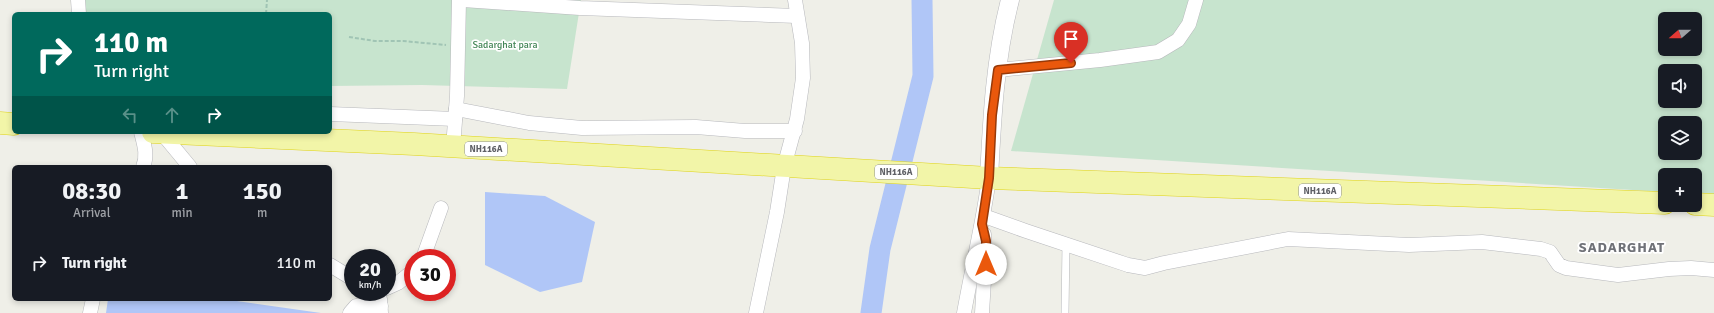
<!DOCTYPE html>
<style>
body{margin:0;font-family:Signika,sans-serif;background:#242831;color:#f1f3f6;height:100vh;display:flex;flex-direction:column;font-size:15px;white-space:nowrap}
*{box-sizing:border-box;margin:0}
p{font-size:13px;color:#9ea1a6}
.icon{flex:none;width:22px;height:22px;fill:none;stroke:currentColor;stroke-width:2;stroke-linecap:round;stroke-linejoin:round}
.map{position:relative;flex:1;overflow:hidden}
.sheet{position:absolute;left:12px;top:165px;width:320px;height:136px;display:flex;flex-direction:column;background:#171b24;border-radius:6px;box-shadow:0 2px 6px #0003}
.sheet>*{flex:none}
.banner{position:absolute;left:12px;top:12px;width:320px;height:122px;border-radius:6px;box-shadow:0 2px 6px #0003;background:#00695c;color:#fff;overflow:hidden}
.needle{width:26px;rotate:250deg}
.controls{position:absolute;left:1658px;top:12px;display:grid;gap:8px}
.controls a{display:grid;place-items:center;width:44px;height:44px;border-radius:6px;background:#171b24;box-shadow:0 2px 6px #0003;font-size:20px}
.speed{position:absolute;left:344px;top:249px;display:flex;gap:8px;font-size:20px;font-weight:700;text-align:center}
.speed>*{display:grid;place-content:center;width:52px;height:52px;border-radius:50%;background:#171b24;box-shadow:0 2px 6px #0003;line-height:1}
.speed small{font-size:10px;font-weight:400}
.speed .limit{border:6px solid #d22;background:#fff;color:#111}
.pin{position:absolute;display:grid;place-items:center;width:34px;height:34px;color:#fff;margin:-41px -17px;border-radius:50% 50% 50% 0;rotate:-45deg;box-shadow:0 0 4px #0007}
.pin .icon{rotate:45deg}
.me{position:absolute;width:44px;margin:-22px;rotate:0deg;stroke-linejoin:round;filter:drop-shadow(0 0 3px #0008)}
.turn{display:flex;align-items:center;gap:14px;height:84px;padding:0 16px;font-size:18px}
.turn .icon{width:52px;height:52px;stroke-width:2.5}
.turn b{display:block;font-size:28px;line-height:34px}
.lanes{display:flex;align-items:center;height:38px;padding:0 16px;background:#0003;justify-content:center;gap:20px;direction:ltr}
.lanes .off{opacity:.35}
.eta{display:flex;justify-content:space-evenly;align-items:center;height:68px;text-align:center}
.eta b{font-size:24px;font-weight:800;line-height:28px}
ul{padding:0;list-style:none}
li{display:flex;align-items:center;gap:12px;height:60px;padding:0 16px}
li div{flex:1}
li b{display:block;font-size:15px}
li em{font-style:normal}
.map>svg:first-child{display:block}
.green{fill:#c7e4ce;fill-rule:evenodd}
.water{fill:#b0c6f7}
.lines{fill:none;stroke-linecap:round;stroke-linejoin:round}
.river{stroke:#b0c6f7;stroke-width:21}
.service-casing{stroke:#b7b8bc;stroke-width:8}
.minor-casing{stroke:#b7b8bc;stroke-width:15}
.tertiary-casing{stroke:#b7b8bc;stroke-width:19}
.trunk-casing{stroke:#dfd318;stroke-width:23}
.path{stroke:#a0c4b4;stroke-width:2;stroke-dasharray:4 2;stroke-linecap:butt}
.service{stroke:#fff;stroke-width:7}
.minor{stroke:#fff;stroke-width:14}
.tertiary{stroke:#fff;stroke-width:18}
.trunk{stroke:#f2f5a8;stroke-width:22}
.route-casing{stroke:#983908;stroke-width:10}
.route{stroke:#ea580c;stroke-width:7}
.labels{text-anchor:middle;stroke-width:3.5;stroke-linejoin:round;paint-order:stroke}
.shield{fill:#fff;stroke:#8f9094;stroke-width:1}
.shield-label{font-size:9px;font-weight:bold;fill:#5f6066}
.park-label{font-size:10px;fill:#408454;stroke:#fff}
.district-label{font-size:14px;font-weight:bold;letter-spacing:1px;fill:#707278;stroke:#fff}
</style>
<div class="map">
<svg width="1714" height="313" viewBox="0 0 1714 313">
<rect width="100%" height="100%" fill="#efefe8"/>
<g class="green">
<polygon points="76,0 581,0 567,89 422,85 330,86 330,14 78,14"/>
<path d="M1054,0H1714V195L1695,194V175H1665V192L1011,151ZM1665,19H1695V49H1665ZM1665,71H1695V101H1665ZM1665,123H1695V153H1665Z"/>
</g>
<g class="water">
<polygon points="485,192 545,196 595,222 582,282 540,292 485,265"/>
<polygon points="108,299 223,299 321,313 106,313"/>
</g>
<g class="lines">
<polyline class="river" points="871,313 880,249 923,76 922,0"/>
<defs>
<polyline id="service" points="1065,313 1066,244"/>
<g id="minor">
<polyline points="78,0 79,14"/>
<polyline points="463,0 580,8 797,16"/>
<polyline points="998,70 1100,60 1158,52 1178,40 1189,24 1196,0"/>
<polyline points="456,109 529,123 582,128 696,127 745,131 795,131"/>
<polyline points="330,114 455,119"/>
<path d="M141,132C144,144 148,155 143,167"/>
<polyline points="161,132 190,167"/>
<polyline points="453,147 457,96 459,0"/>
<polyline points="984,216 1026,231 1128,265 1145,268 1164,263 1288,239 1409,245 1482,242 1541,249 1550,252 1559,265 1566,268 1618,275 1669,269 1691,268 1714,270"/>
<polyline points="423,258 441,208"/>
<polyline points="330,265 353,279"/>
<polyline points="387,288 398,283 413,271"/>
<polyline points="373,292 380,299 381,313"/>
<polyline points="90,313 93,299"/>
<polyline points="350,313 356,306 381,306"/>
<polyline points="756,313 777,212 784,167 797,119 803,78 802,43 795,0"/>
<path d="M964,313C972,268 983,223 989,178"/>
<polyline points="982,313 985,264 984,234"/>
</g>
<path id="tertiary" d="M989,178C992,118 995,58 1010,0"/>
<g id="trunk">
<polyline points="0,123 14,124"/>
<polyline points="153,132 414,144 989,178 1665,203"/>
<polyline points="1695,204 1714,205"/>
</g>
</defs>
<use href="#service" class="service-casing"/>
<use href="#minor" class="minor-casing"/>
<use href="#tertiary" class="tertiary-casing"/>
<use href="#trunk" class="trunk-casing"/>
<g class="path">
<polyline points="266,14 267,0"/>
<polyline points="349,37 375,41 403,41 446,45"/>
</g>
<use href="#service" class="service"/>
<use href="#minor" class="minor"/>
<use href="#tertiary" class="tertiary"/>
<use href="#trunk" class="trunk"/>
</g>
<g class="lines">
<defs>
<polyline id="route" points="986,264 986,241 982,224 989,178 992,115 998,70 1071,63"/>
</defs>
<use href="#route" class="route-casing"/>
<use href="#route" class="route"/>
</g>
<g class="labels">
<g class="shield">
<rect x="465" y="142" width="42" height="14" rx="3"/>
<rect x="875" y="165" width="42" height="14" rx="3"/>
<rect x="1299" y="184" width="42" height="14" rx="3"/>
</g>
<g class="shield-label">
<text x="486" y="152">NH116A</text>
<text x="896" y="175">NH116A</text>
<text x="1320" y="194">NH116A</text>
</g>
<g class="park-label">
<text x="505" y="48">Sadarghat para</text>
</g>
<g class="district-label">
<text x="1622" y="252">SADARGHAT</text>
</g>
</g>
</svg>
<div class="controls">
<a><svg class="needle" viewBox="-14 -14 28 28"><path d="M0-13l5 13h-10z" fill="#e53935"/><path d="M0 13l5-13h-10z" fill="#9ea1a6"/></svg></a>
<a><svg class="icon" aria-label="sound" viewBox="0 0 24 24"><path d="M4 9h4l5-4v14l-5-4H4zM17 9q2 3 0 6"/></svg></a>
<a><svg class="icon" aria-label="layers" viewBox="0 0 24 24"><path d="M12 4l9 5-9 5-9-5zM3 14l9 5 9-5"/></svg></a>
<a>+</a>
</div>
<div class="speed"><div>20<small>km/h</small></div><div class="limit">30</div></div>
<div class="pin" style="left:1071px;top:63px;background:#d93025"><svg class="icon" aria-label="arrive" viewBox="0 0 24 24"><path d="M6 21V4h12l-3 4 3 4H6"/></svg></div>
<svg class="me" style="left:986px;top:264px" viewBox="-20 -20 40 40"><circle r="19" fill="#fff"/><path d="M0-13L10 11 0 6-10 11z" fill="#ea580c"/></svg>
<div class="banner">
<div class="turn"><svg class="icon" aria-label="right" viewBox="0 0 24 24"><path d="M7 20v-9h11M14 6l5 5-5 5"/></svg><div><b>110 m</b>Turn right</div></div>
<div class="lanes"><svg class="icon off" aria-label="left" viewBox="0 0 24 24"><path d="M17 20v-9H6M10 6l-5 5 5 5"/></svg><svg class="icon off" aria-label="ahead" viewBox="0 0 24 24"><path d="M12 20V5M6 11l6-6 6 6"/></svg><svg class="icon" aria-label="right" viewBox="0 0 24 24"><path d="M7 20v-9h11M14 6l5 5-5 5"/></svg></div>
</div>
<section class="sheet">
<div class="eta">
<div><b>08:30</b><p>Arrival</p></div>
<div><b>1</b><p>min</p></div>
<div><b>150</b><p>m</p></div>
</div>
<ul>
<li><svg class="icon" aria-label="right" viewBox="0 0 24 24"><path d="M7 20v-9h11M14 6l5 5-5 5"/></svg><div><b>Turn right</b></div><em>110 m</em></li>
</ul>
</section>
</div>
